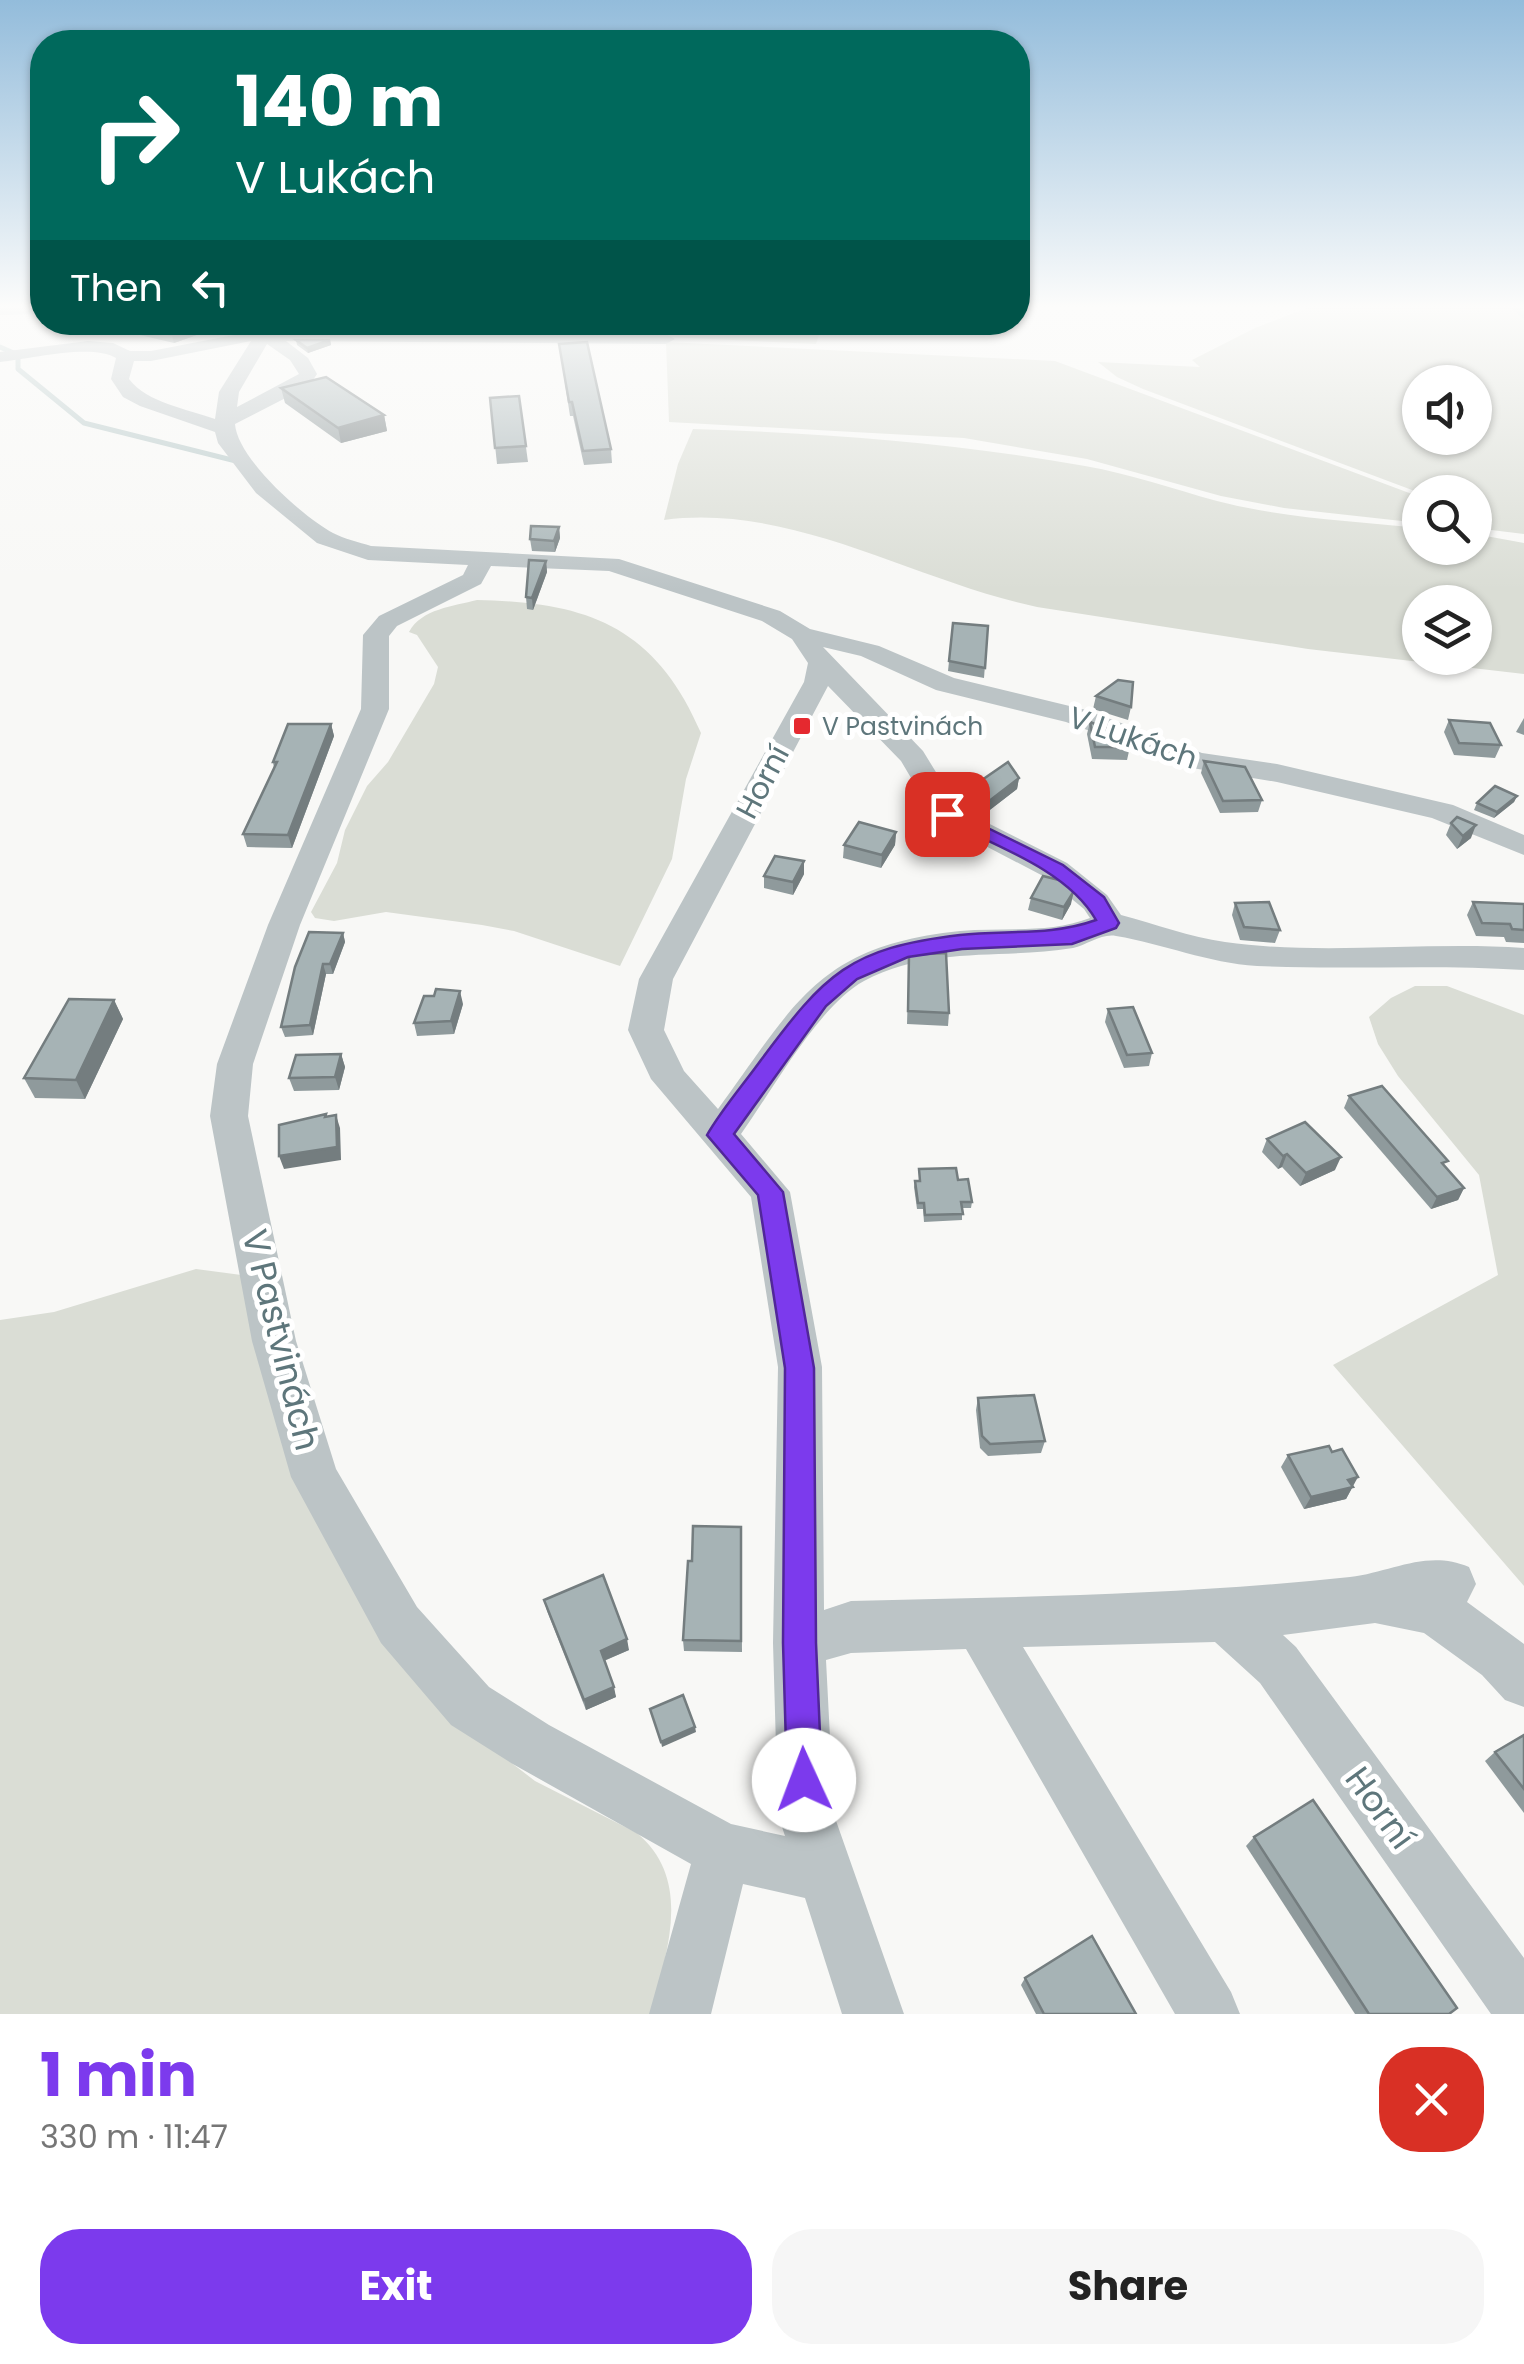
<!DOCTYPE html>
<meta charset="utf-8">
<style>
body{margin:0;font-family:Poppins,sans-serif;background:#f6f6f6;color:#222;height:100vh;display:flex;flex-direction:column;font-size:38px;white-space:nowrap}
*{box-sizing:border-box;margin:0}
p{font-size:32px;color:#767676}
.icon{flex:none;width:55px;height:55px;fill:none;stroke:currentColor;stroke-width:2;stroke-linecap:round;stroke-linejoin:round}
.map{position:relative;height:2014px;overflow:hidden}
.sheet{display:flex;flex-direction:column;background:#fff;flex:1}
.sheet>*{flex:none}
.guide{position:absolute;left:30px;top:30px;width:1000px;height:305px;border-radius:40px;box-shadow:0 2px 8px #0004;background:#00695c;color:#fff;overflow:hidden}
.buttons{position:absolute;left:1402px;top:365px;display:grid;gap:20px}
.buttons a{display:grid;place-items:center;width:90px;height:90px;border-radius:50%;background:#fff;box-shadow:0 2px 8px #0004;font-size:50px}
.pin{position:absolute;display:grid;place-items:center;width:85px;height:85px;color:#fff;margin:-42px;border-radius:20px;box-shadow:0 5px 15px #0006}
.me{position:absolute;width:110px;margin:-55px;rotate:358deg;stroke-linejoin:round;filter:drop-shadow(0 0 8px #0008)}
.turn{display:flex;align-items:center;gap:35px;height:210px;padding:0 40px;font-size:45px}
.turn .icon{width:130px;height:130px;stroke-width:2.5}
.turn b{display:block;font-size:70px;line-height:85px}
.then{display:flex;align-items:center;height:95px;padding:0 40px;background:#0003;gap:20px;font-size:38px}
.round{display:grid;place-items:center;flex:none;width:105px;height:105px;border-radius:40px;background:#f6f6f6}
.headline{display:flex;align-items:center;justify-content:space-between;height:170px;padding:0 40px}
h1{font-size:60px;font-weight:700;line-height:75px;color:#7c3aed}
.cta{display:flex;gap:20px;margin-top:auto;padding:20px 40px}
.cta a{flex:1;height:115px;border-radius:40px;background:#7c3aed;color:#fff;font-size:40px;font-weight:700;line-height:115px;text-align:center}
.cta a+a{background:#f6f6f6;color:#222}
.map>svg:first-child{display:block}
.green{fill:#daddd5;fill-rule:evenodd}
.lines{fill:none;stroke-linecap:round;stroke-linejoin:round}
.stream{stroke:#b5c7c7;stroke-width:5}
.minor{fill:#bcc4c6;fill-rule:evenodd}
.wall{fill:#8f9a9c}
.shaded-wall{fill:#747d7f}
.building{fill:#a6b3b5;stroke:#747d7f;stroke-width:2.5}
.route{fill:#7c3aed;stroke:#51269a;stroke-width:2.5}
.poi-dot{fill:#e5292f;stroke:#fff;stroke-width:4}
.labels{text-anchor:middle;stroke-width:10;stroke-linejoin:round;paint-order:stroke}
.far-poi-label{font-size:25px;fill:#5e767b;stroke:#fff;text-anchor:start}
.street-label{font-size:30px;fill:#5e767b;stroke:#fff}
.near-street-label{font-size:35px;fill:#5e767b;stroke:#fff}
</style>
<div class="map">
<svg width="1524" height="2014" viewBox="0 0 1524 2014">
<rect width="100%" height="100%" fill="#f8f8f6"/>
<g class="green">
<path d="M1307,308H1524V534L1475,528V518L1493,524L1475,514V492L1420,493L1143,389L1117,377L1098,362L1200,367L1192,360L1255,328ZM1420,382H1475V438H1420Z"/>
<polygon points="675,323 823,323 816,344 668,337"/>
<polygon points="666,342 1055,361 1420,497 1420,523 1284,508 1221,496 1087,459 964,438 669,422"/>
<path d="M693,429C825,433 956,443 1085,466C1131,474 1173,489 1217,501C1283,518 1352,521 1420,528V548H1475V534L1524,543V674L1308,649L1037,607C914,581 793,503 664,520L678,464ZM1420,602H1475V658H1420Z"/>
<path d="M477,600C587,602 655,626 701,733L686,779L672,859L620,966L514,931L482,925L386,912L334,921L315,918L311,912L337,863L345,830L367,786L388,762L434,684L438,667L417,635L409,632C421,609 454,606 477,600Z"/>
<polygon points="1415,986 1447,986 1524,1015 1524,1586 1333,1365 1498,1275 1479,1175 1398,1076 1378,1044 1369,1017 1391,998"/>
<path d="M196,1269L249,1276L292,1462L447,1713L535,1781L637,1833C694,1881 666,1953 651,2014H0V1320L54,1312Z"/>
</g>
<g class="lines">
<g class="stream">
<polyline points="1515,308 1524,316"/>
<polyline points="0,347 18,355 18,369 84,423 240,462"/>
</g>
<g class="minor">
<polygon points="0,308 42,308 42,314 0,315"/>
<path d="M266,322H283L278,330L666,334L675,339L666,344L286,341L308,358L317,374L309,386L235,424C237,458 303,517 333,533C344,539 359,542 371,546L619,559L780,611L810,629L879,646L954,678L1086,710L1202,753L1277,764L1453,805L1524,835V855L1432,818L1277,782L1186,767L1066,722L936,690L861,656L823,647L923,751L958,808L1067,863L1107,895L1121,915C1155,924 1190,937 1225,942C1324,956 1425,941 1524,948V970C1435,964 1347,970 1257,966C1208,963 1164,944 1116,936C1102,933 1087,945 1073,948C1001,960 932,945 864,981C819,1005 772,1091 741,1134L790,1192L822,1367L824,1610L851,1601C1018,1597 1184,1595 1350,1577C1392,1572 1427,1549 1469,1567L1476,1584L1467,1602L1524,1644V1707L1505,1700L1482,1675L1424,1633L1375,1623L1283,1635L1296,1647L1524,1958V2014H1491L1260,1683L1215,1642L1023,1647L1231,1992L1240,2014H1175L966,1649L851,1653L826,1660L834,1815L904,2014H842L805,1898L743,1884L711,2014H649L691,1864L511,1763L451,1725L381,1643L291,1477L252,1341L210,1116L217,1064L268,925L361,709L363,635L379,616L463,575L468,565L368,560L317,543L256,493L218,443L215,432L140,406L123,397L111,379L116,358C92,343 29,359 0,362V352L88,341L113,343L130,351H151L260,330ZM251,341L219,392L215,419C188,409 147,403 129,379L134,361H151ZM267,344L290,360L299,374L237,407L239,392ZM491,566L609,571L762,621L792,639L808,663L804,682L639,979L628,1030L651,1079L751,1197L778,1367L773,1643L778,1815L785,1836L731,1824L549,1725L489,1687L417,1607L336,1469L296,1341L248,1116L253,1064L300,925L389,709V636L397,626L481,584ZM828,686L901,761L936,820L1045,877L1084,909L1090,918C1049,934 1003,927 960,931C817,946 796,1003 718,1109L684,1071L664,1030L673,979Z"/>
</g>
</g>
<g class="wall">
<polygon points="118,322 260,322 260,323 211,330 174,343 123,331"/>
<polygon points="315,322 354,322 349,327 316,327"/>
<polygon points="296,340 330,340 331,345 308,353 297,345"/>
<polygon points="559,344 611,449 612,463 584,465 573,416 570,416"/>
<polygon points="281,388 384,415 387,431 341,443 285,403"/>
<polygon points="519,396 528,462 497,464 490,398"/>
<polygon points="559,527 560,538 555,552 532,551 530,539"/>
<polygon points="546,561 547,572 533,610 527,609 526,597"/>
<polygon points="953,623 988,626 984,678 948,671"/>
<polygon points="1096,696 1131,707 1128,720 1093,709"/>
<polygon points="1524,718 1524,735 1516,732"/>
<polygon points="1449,720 1501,745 1495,758 1454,755 1444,732"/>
<polygon points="1090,722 1130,747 1127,760 1092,759 1087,734"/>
<polygon points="331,724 334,736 292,848 247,847 243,834 274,768 273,762"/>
<polygon points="1204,761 1262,800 1258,812 1220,813 1201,773"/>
<polygon points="1019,778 1017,789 982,816 958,801 960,791"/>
<polygon points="1517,796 1514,802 1494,818 1474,810 1477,803"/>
<polygon points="1451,823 1471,838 1457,849 1446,835"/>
<polygon points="896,832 895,845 881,868 843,858 844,845"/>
<polygon points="804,861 804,874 793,895 764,888 764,876"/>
<polygon points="1031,898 1071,904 1062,920 1028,910"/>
<polygon points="1473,902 1524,904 1524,943 1506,942 1504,937 1476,936 1467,915"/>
<polygon points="1235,903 1280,930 1275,943 1240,940 1232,915"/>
<polygon points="343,933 345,942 333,974 326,974 313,1035 285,1037 281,1027"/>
<polygon points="909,955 949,1013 948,1026 907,1024"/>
<polygon points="114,1000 123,1019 85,1099 35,1098 24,1078"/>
<polygon points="463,1004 454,1034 417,1036 414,1023"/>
<polygon points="1108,1009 1152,1053 1149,1066 1124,1068 1105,1022"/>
<polygon points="341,1054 345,1067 339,1090 294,1091 289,1078"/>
<polygon points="1349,1096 1445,1167 1464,1188 1458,1200 1431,1209 1344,1108"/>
<polygon points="1267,1139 1335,1170 1300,1186 1282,1167 1278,1169 1262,1152"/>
<polygon points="919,1169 958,1180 972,1202 971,1208 962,1208 962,1220 924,1222 923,1209 917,1209 914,1187 915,1181 919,1181"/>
<polygon points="978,1398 1045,1441 1041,1453 988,1456 980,1448 976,1410"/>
<polygon points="1332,1452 1353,1486 1346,1499 1304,1509 1281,1467 1288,1455"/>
<polygon points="741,1527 742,1652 684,1651 683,1640 692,1561"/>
<polygon points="544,1600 629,1650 604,1661 616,1697 586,1710 547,1611"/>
<polygon points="1524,1735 1524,1813 1485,1761 1495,1752"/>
<polygon points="1254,1837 1449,2014 1355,2014 1246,1846"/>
<polygon points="1025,1978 1136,2014 1036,2014 1021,1985"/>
</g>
<g class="shaded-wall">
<polygon points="208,322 260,322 260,323 211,330 174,343 172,335"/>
<polygon points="330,340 331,345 308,353 307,348"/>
<polygon points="384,415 387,431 341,443 338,428"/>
<polygon points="559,527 560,538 555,552 554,541"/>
<polygon points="546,561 547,572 533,610 532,598"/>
<polygon points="331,724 334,736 292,848 288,835"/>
<polygon points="1019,778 1017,789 982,816 984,805"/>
<polygon points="1517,796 1514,802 1494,818 1497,812"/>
<polygon points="1476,825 1471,838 1457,849 1463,836"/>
<polygon points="896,832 895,845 881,868 882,855"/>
<polygon points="804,861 804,874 793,895 793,882"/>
<polygon points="1074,891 1071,904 1062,920 1064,907"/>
<polygon points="343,933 345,942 333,974 330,964"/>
<polygon points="323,964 326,974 313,1035 310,1025"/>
<polygon points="460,991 463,1004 454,1034 451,1021"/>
<polygon points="114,1000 123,1019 85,1099 76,1080"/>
<polygon points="341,1054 345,1067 339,1090 335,1077"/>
<polygon points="336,1115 340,1128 341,1160 284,1169 279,1156"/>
<polygon points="1287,1154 1282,1167 1278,1169 1283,1156"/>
<polygon points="1341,1157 1335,1170 1300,1186 1306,1173"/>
<polygon points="1464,1188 1458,1200 1431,1209 1437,1197"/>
<polygon points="1358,1477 1346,1499 1304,1509 1311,1497 1348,1480"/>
<polygon points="627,1639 629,1650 603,1661 601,1651"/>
<polygon points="614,1687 616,1697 586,1710 584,1700"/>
<polygon points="695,1727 696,1732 662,1747 661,1742"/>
</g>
<g class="building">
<polygon points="120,322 208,322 172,335"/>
<polygon points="296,340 330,340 307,348"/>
<polygon points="587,342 611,449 583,451 572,402 569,402 559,344"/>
<polygon points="326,377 384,415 338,428 281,388"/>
<polygon points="519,396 526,446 495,448 490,398"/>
<polygon points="531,526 559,527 554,541 530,539"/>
<polygon points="529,560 546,561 532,598 526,597"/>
<polygon points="953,623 988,626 985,668 949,661"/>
<polygon points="1118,680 1133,682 1131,707 1096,696"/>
<polygon points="1449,720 1490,723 1501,745 1459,743"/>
<polygon points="1090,722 1127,736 1130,747 1095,747"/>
<polygon points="288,724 331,724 288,835 243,834 277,762 273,762"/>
<polygon points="1204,761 1245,767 1262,800 1223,801"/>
<polygon points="1008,762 1019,778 984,805 960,791 975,780 979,782"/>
<polygon points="1495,786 1517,796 1497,812 1477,803"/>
<polygon points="1457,817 1476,825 1463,836 1451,823"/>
<polygon points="859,822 896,832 882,855 844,845"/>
<polygon points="775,856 804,861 793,882 764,876"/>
<polygon points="1043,876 1063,881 1074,891 1064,907 1031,898"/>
<polygon points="1269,902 1280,930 1244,927 1235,903"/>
<polygon points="1473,902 1524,904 1524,930 1512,929 1510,924 1482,923"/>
<polygon points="309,932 343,933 330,964 323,964 310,1025 281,1027 295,967"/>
<polygon points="946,953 949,1013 908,1011 909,955"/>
<polygon points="436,989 460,991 451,1021 414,1023 424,996 434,996"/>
<polygon points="69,999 114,1000 76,1080 24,1078"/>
<polygon points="1133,1007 1152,1053 1127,1055 1108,1009"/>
<polygon points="341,1054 335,1077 289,1078 296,1055"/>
<polygon points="1382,1086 1448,1161 1442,1163 1464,1188 1437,1197 1349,1096"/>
<polygon points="326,1114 325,1117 336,1115 337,1147 279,1156 279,1125"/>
<polygon points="1305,1122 1341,1157 1306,1173 1287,1154 1283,1156 1267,1139"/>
<polygon points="956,1168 958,1180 968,1179 972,1202 961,1202 963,1214 925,1215 924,1203 918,1203 915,1181 920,1181 919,1169"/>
<polygon points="1034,1395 1045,1441 990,1444 982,1436 978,1398"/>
<polygon points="1329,1446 1332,1452 1342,1449 1358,1477 1348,1480 1353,1487 1311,1497 1288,1455"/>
<polygon points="693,1526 741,1527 741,1641 683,1640 688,1561 692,1561"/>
<polygon points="603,1575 627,1639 601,1651 614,1687 584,1700 544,1600"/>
<polygon points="683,1695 695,1727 661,1742 650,1709"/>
<polygon points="1524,1735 1524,1789 1495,1752"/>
<polygon points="1313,1800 1457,2008 1449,2014 1369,2014 1254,1837"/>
<polygon points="1092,1936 1136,2014 1044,2014 1025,1978"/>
</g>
<linearGradient id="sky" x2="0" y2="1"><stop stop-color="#93bcdb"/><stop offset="0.52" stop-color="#fcfcfb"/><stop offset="1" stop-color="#fcfcfb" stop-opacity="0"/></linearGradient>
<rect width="1524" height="590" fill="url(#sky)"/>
<path class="route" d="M947,808L1063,865L1104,897L1119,923L1116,928L1072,944L962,949L908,957L857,979L826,1006L734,1134L783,1192L814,1368L816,1643L822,1780L817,1793L804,1798L792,1793L787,1780L783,1643L785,1368L758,1195L707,1135C722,1109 743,1085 761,1060C825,974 849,948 960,935C1006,930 1052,936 1096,920C1067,869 991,844 940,818L937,814Z"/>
<rect class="poi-dot" x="792" y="716" width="20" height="20" rx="5"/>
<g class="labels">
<g class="far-poi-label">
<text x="822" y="735">V Pastvinách</text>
</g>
<g class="street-label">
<text transform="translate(1133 738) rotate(19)" y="10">V Lukách</text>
<text transform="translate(763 782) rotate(-62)" y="10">Horní</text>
</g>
<g class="near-street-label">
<text transform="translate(281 1340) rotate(76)" y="12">V Pastvinách</text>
<text transform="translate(1380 1808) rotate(54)" y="12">Horní</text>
</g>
</g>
</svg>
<div class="buttons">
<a><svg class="icon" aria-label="sound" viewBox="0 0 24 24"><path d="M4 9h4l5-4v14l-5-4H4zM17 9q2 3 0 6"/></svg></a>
<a><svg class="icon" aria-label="search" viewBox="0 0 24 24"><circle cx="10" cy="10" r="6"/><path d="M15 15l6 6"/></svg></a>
<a><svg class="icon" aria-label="layers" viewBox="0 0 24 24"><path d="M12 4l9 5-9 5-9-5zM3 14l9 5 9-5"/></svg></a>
</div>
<div class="pin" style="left:947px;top:814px;background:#d93025"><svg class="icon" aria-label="arrive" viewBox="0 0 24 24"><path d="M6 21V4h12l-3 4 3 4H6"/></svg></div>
<svg class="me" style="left:804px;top:1780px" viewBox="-20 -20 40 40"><circle r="19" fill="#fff"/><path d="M0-13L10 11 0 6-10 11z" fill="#7c3aed"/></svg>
<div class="guide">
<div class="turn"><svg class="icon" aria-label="right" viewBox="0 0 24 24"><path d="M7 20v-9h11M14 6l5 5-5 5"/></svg><div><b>140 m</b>V Lukách</div></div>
<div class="then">Then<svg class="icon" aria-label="left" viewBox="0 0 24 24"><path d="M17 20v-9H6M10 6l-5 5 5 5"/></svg></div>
</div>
</div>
<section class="sheet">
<div class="headline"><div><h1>1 min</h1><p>330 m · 11:47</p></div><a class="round" style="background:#d93025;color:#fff"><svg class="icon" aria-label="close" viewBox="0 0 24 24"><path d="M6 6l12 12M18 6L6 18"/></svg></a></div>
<div class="cta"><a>Exit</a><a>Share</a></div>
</section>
